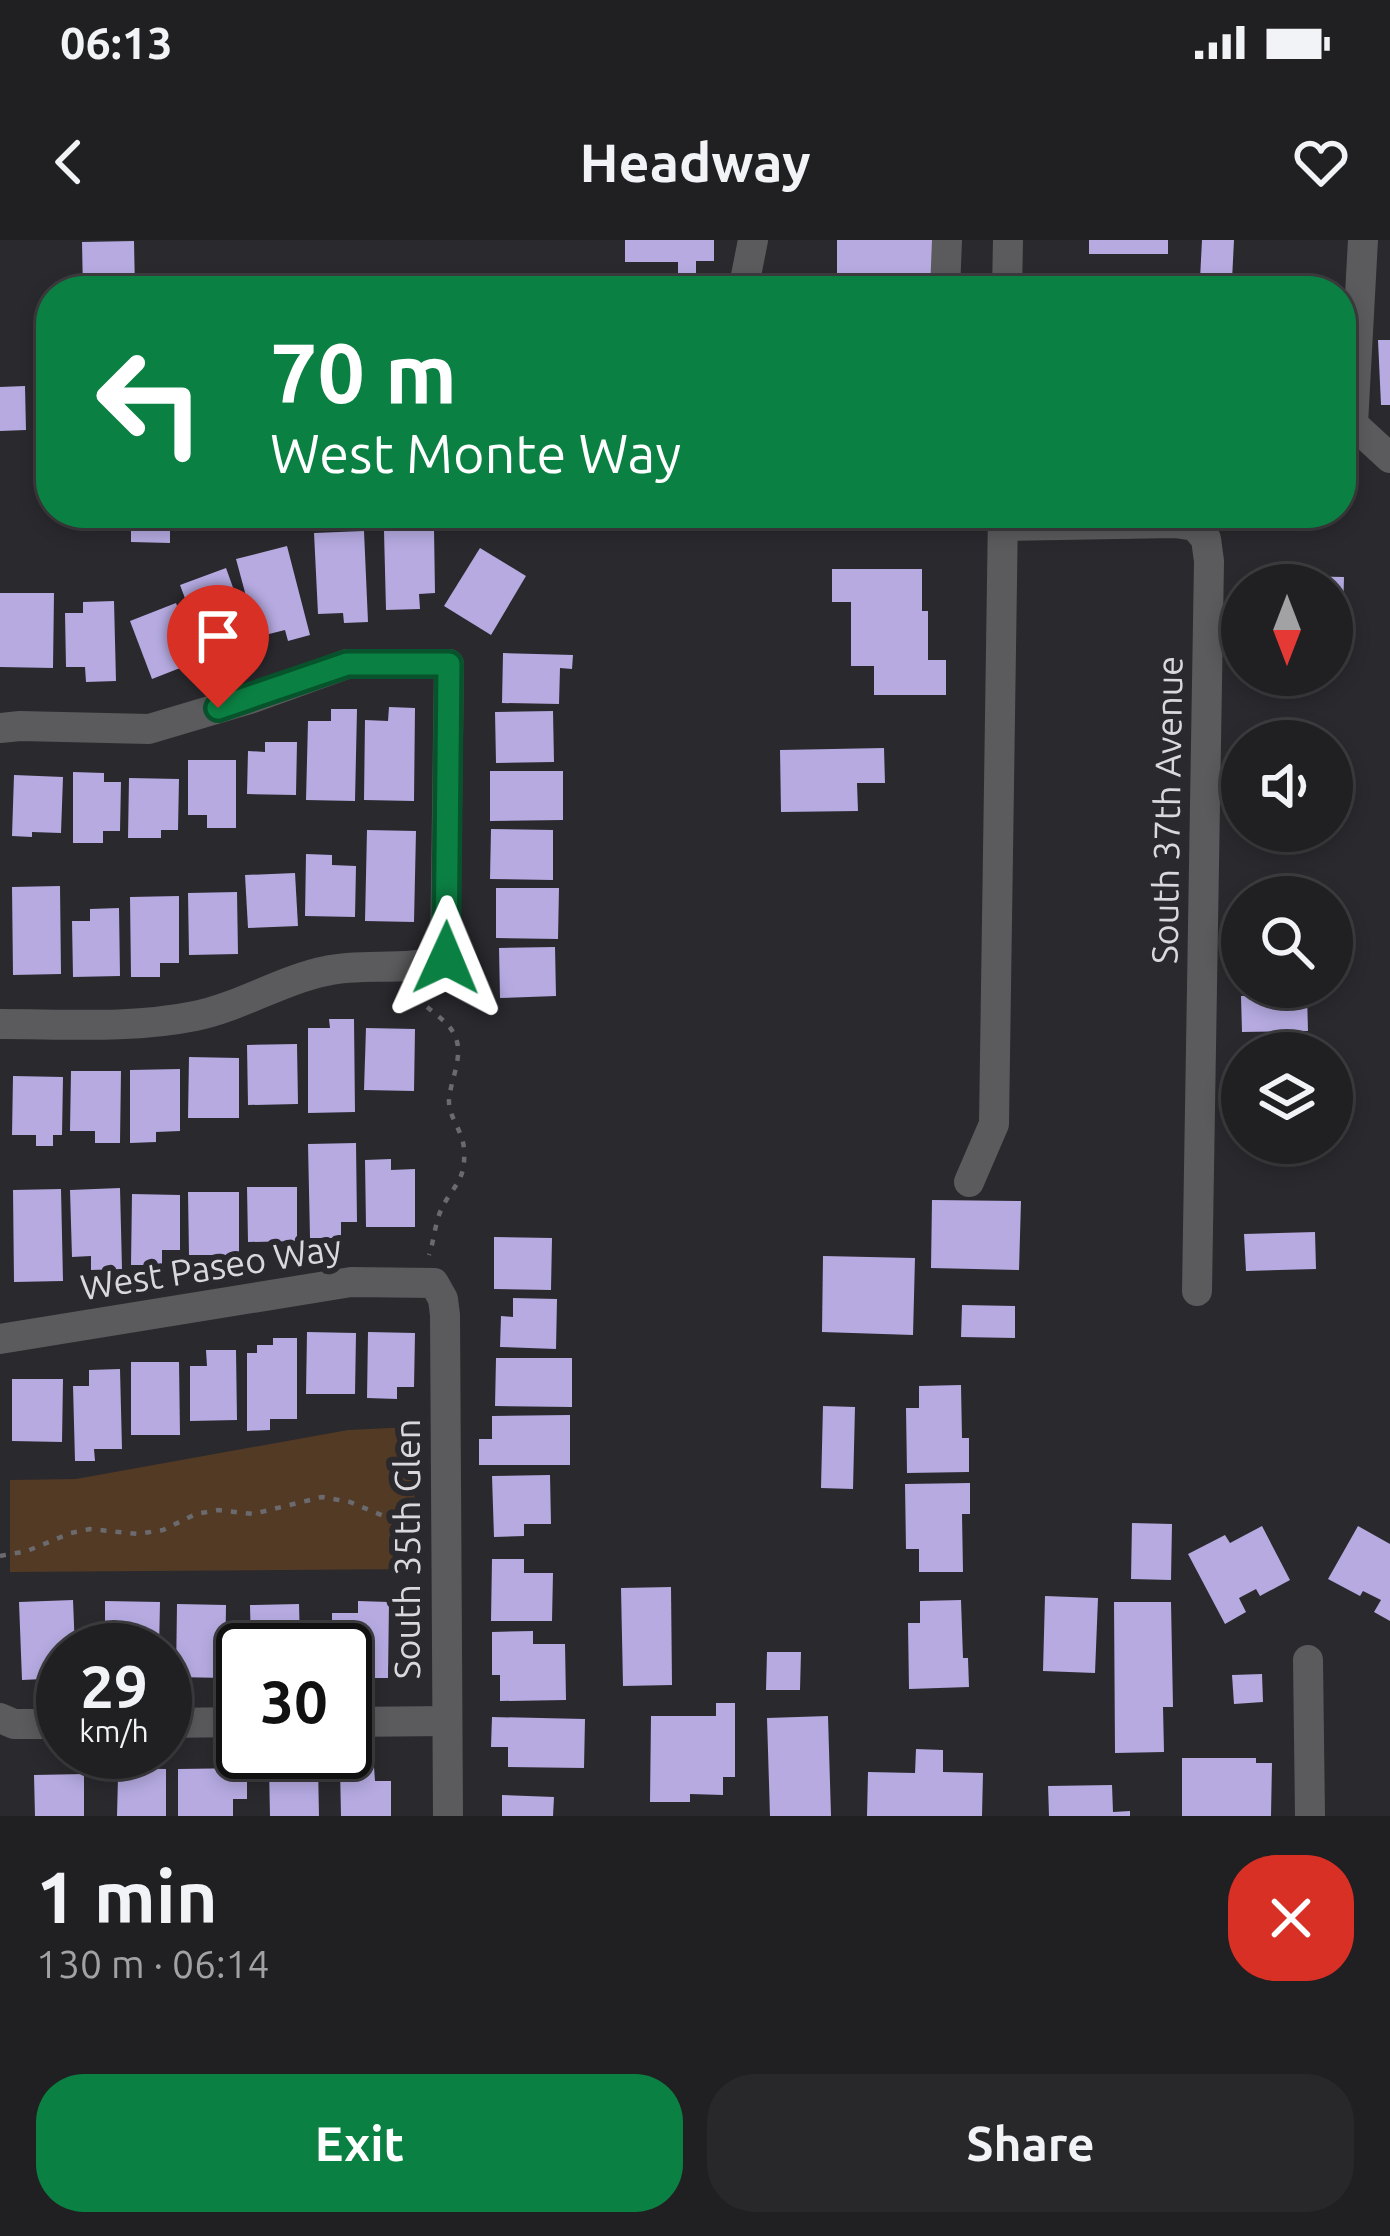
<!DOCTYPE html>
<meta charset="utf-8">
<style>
body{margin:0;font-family:Ubuntu,sans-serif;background:#28272a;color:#f1f3f6;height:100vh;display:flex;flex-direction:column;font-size:45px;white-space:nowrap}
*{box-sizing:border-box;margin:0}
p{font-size:39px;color:#a2a2a5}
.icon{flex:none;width:66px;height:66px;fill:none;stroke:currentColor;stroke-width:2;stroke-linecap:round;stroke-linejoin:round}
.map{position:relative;height:1576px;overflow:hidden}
.side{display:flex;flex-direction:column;background:#201f22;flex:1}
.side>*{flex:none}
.top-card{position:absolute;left:36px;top:36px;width:1320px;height:252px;border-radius:48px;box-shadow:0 6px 18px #0003,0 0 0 3px #3d3d40;background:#0b8043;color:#fff;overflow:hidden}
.needle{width:78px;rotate:180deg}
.tools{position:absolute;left:1221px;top:324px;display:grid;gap:24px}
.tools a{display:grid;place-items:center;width:132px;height:132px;border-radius:50%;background:#201f22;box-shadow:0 6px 18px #0003,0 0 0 3px #3d3d40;font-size:60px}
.speed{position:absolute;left:36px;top:1383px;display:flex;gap:24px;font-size:60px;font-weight:700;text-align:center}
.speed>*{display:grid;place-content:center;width:156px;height:156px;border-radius:50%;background:#201f22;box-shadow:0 6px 18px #0003,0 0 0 3px #3d3d40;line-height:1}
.speed small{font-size:30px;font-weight:400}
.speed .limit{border:6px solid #111;border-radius:18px;background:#fff;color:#111}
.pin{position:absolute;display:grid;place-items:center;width:102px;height:102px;color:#fff;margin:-123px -51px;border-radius:50% 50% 50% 0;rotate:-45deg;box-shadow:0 0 12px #0007}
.pin .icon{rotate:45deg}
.me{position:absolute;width:132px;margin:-66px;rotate:1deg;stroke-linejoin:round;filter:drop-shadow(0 0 9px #0008)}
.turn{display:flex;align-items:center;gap:42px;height:252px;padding:0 36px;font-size:54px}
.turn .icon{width:156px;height:156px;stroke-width:2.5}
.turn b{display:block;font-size:84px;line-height:102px}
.round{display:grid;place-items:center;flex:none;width:126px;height:126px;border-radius:48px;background:#28272a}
.headline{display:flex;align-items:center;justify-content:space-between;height:204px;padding:0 36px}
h1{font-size:72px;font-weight:700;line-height:90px}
.button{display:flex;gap:24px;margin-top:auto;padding:24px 36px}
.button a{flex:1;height:138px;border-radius:48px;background:#0b8043;color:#fff;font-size:48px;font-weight:700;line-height:138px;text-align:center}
.button a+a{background:#28272a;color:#f1f3f6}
.status{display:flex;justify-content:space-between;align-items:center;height:84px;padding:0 60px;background:#201f22;direction:ltr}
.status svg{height:33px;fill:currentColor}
header{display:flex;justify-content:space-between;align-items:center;height:156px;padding:0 36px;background:#201f22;font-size:54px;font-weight:700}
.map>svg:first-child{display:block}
.green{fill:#533a24}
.building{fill:#b6aae1}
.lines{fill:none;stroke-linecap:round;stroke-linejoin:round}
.path{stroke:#6b6a6e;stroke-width:4.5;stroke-dasharray:6 9;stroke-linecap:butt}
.minor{stroke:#5b5b5d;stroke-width:30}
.route-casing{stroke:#07532c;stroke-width:30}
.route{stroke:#0b8043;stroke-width:21}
.labels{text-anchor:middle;stroke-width:12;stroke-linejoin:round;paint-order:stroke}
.street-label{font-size:36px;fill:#d9d8dc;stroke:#2a292e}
</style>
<div class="status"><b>06:13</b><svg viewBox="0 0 49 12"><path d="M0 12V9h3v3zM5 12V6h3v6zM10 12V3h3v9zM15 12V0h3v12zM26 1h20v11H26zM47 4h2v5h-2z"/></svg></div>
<header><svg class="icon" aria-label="back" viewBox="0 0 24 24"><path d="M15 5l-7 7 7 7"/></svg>Headway<svg class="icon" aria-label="heart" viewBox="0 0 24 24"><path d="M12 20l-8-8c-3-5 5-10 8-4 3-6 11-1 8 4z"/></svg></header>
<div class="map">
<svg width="1390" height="1576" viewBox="0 0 1390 1576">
<rect width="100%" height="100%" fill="#2a292e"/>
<polygon class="green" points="413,1187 416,1329 10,1332 10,1240 76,1239 348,1190"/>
<g class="building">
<polygon points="625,0 714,0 714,21 696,21 696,38 678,38 678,22 625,22"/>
<polygon points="837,0 946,0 945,51 910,51 910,34 837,33"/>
<rect x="1089" y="0" width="79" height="14"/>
<polygon points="1202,0 1234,0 1232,40 1200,39"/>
<polygon points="134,1 135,51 83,51 82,2"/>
<polygon points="1378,100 1390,100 1390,165 1381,165"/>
<polygon points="25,146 26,190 0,191 0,147"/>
<polygon points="131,273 170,273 170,303 131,302"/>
<polygon points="434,289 435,353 419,354 420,369 386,370 384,291"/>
<polygon points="364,291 368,382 344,383 343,373 318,374 314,293"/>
<polygon points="287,306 310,395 288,401 285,390 257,397 236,319"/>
<polygon points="480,308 526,336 491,395 444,366"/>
<polygon points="226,328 253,403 222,414 218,401 203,406 180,345"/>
<polygon points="832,329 922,329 922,371 928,371 928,420 946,420 946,455 874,455 874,426 851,426 851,362 832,362"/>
<polygon points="1292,336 1344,337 1342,419 1332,418 1332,345 1291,345"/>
<polygon points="0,353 54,353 53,428 0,427"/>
<polygon points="114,361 116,441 86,442 85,427 66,427 65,373 83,373 83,362"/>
<polygon points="176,363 198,421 152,439 130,381"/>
<polygon points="503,413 573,415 572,429 560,428 559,464 502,463"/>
<polygon points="389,467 415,468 414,561 364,560 365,480 388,481"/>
<polygon points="331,469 357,469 355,561 306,560 308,481 331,481"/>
<polygon points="553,471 554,522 496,523 495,472"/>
<polygon points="265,502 297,502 296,555 247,554 248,511 265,512"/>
<polygon points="884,508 885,543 857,543 858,571 781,572 780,510"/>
<polygon points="188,520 236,520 236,588 207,588 207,575 188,575"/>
<polygon points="490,531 563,531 563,580 490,581"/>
<polygon points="73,532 104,533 104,542 121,542 120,591 103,591 103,603 73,603"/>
<polygon points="14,535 63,537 61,593 32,592 32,597 12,596"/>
<polygon points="129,538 179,539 178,590 161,590 161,598 128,598"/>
<polygon points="491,589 553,590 553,640 490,639"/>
<polygon points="367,590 416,591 414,682 365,681"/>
<polygon points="306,614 332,615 332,625 356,626 355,677 305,676"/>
<polygon points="295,633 298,686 248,688 245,635"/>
<polygon points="60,646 61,734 13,735 12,647"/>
<polygon points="496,648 559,648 558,699 496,698"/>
<polygon points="237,652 238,714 189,715 188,653"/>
<polygon points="179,656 179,723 160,723 160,737 131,737 130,657"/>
<polygon points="119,668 120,736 73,737 72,681 90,681 90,669"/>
<polygon points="555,707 556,756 500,758 499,708"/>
<polygon points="1307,754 1308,791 1242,792 1241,756"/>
<polygon points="329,779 354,779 355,872 308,873 308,788 330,788"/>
<polygon points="366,788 415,789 414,851 364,850"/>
<polygon points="297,804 298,864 248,865 247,805"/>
<polygon points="189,817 239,818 239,878 188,878"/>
<polygon points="180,829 180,891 156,892 156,902 130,903 130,830"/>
<polygon points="71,831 121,831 120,903 95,903 95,891 70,891"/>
<polygon points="13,836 63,837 62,895 53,895 53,906 36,906 36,895 12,895"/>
<polygon points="356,903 357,982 341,982 341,998 310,998 308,904"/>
<polygon points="391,919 391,930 415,929 415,987 366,987 365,920"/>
<polygon points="247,947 297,947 297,1001 248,1002"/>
<polygon points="120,948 122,1029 91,1030 91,1016 72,1017 70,950"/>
<polygon points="61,949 63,1041 14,1042 13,950"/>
<polygon points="188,952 239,952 239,1015 189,1015"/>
<polygon points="132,954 180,955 180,1010 162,1010 162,1025 131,1025"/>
<polygon points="932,960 1021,961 1019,1030 931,1028"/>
<polygon points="1315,992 1316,1029 1246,1031 1244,994"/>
<polygon points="494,997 552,998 551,1050 494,1049"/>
<polygon points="823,1016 915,1018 913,1095 822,1092"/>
<polygon points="513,1058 557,1059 556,1109 500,1107 501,1076 513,1077"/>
<polygon points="962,1065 1015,1066 1015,1098 961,1097"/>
<polygon points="307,1092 356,1093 355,1154 306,1154"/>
<polygon points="368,1092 415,1093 414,1147 397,1147 397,1159 367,1158"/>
<polygon points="273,1098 297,1098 297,1179 270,1179 270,1190 247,1191 247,1113 257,1113 257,1105 273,1105"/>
<polygon points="206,1110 236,1110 237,1180 190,1181 190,1126 207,1126"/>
<polygon points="496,1118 572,1118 572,1167 495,1166"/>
<polygon points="131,1122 179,1122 180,1195 131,1195"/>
<polygon points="120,1129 122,1209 94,1209 95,1221 75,1221 73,1146 89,1146 89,1130"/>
<polygon points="12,1139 63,1139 62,1202 12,1201"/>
<polygon points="961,1145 962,1198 969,1198 969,1232 907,1233 906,1168 919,1168 919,1146"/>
<polygon points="823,1166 855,1167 853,1249 821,1248"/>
<polygon points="570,1175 570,1225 479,1225 479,1199 492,1199 492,1176"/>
<polygon points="550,1235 551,1284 524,1284 524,1296 494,1297 492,1236"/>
<polygon points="970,1243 970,1274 962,1274 963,1332 919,1332 919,1309 906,1309 905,1244"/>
<polygon points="1132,1283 1172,1284 1171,1340 1131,1339"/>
<polygon points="1262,1286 1290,1340 1260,1356 1256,1349 1239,1358 1246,1372 1225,1384 1188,1314 1225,1295 1230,1303"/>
<polygon points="1358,1286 1390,1304 1390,1381 1374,1372 1381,1360 1363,1351 1360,1356 1328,1339"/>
<polygon points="492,1319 524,1319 524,1333 553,1333 552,1381 491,1381"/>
<polygon points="671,1347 672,1445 623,1446 621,1348"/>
<polygon points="1045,1356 1098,1358 1095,1433 1043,1431"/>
<polygon points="73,1360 75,1410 63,1410 63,1438 22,1440 19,1362"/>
<polygon points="961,1360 963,1418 968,1418 969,1447 909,1449 908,1383 920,1383 920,1361"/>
<polygon points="105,1361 160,1362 159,1410 92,1410 92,1404 105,1404"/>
<polygon points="358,1361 389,1362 388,1438 367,1438 367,1431 345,1431 345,1410 332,1410 332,1373 358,1373"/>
<polygon points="1114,1362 1171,1362 1173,1467 1163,1467 1164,1512 1115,1513"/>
<polygon points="177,1364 226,1365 225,1438 176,1437"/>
<polygon points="299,1364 300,1404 313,1403 313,1410 251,1410 250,1365"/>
<polygon points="533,1391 533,1404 565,1404 566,1460 500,1461 500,1435 492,1435 492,1392"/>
<polygon points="767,1412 801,1412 800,1450 766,1450"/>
<polygon points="1262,1434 1263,1462 1234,1464 1232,1435"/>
<polygon points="716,1463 735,1463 735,1537 723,1537 723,1555 690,1554 690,1562 650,1562 651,1476 716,1476"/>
<polygon points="828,1476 831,1576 770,1576 767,1478"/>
<polygon points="492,1477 585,1479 584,1528 508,1527 508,1507 491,1507"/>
<polygon points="916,1509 943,1510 943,1532 983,1533 982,1576 867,1576 868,1532 915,1533"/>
<polygon points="1182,1518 1256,1518 1256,1523 1272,1523 1271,1576 1182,1576"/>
<polygon points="318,1525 319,1576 270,1576 269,1526"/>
<polygon points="374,1527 375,1541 391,1541 391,1576 341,1576 340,1528"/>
<polygon points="107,1528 166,1529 166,1576 117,1576 118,1537 107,1536"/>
<polygon points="247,1528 247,1559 233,1559 233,1576 178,1576 178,1529"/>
<polygon points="84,1534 84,1576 35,1576 34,1535"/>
<polygon points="1112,1545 1113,1572 1130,1571 1130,1576 1049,1576 1048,1546"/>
<polygon points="502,1555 554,1557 553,1576 502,1576"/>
</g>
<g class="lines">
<g class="path">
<path d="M417,756C427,771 448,779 455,796C464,815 451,839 449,859C448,878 464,891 464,911C466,942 452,946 441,970C435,983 434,1001 429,1015"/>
<polyline points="0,1316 27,1311 71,1293 90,1289 138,1294 163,1290 196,1274 218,1270 253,1274 322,1257 350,1262 408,1286 417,1287"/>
</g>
<g class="minor">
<polyline points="1363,0 1353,184 1390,218"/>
<polyline points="743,51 753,0"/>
<polyline points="945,51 947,0"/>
<polyline points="1007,51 1008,0"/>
<polyline points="1003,286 1175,283 1195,286 1206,299 1209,321 1197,1051"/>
<path d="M0,488L20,486L149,489L253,458L347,424H449L445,718C408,733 366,722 326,731C281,740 240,767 195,776C131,789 65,784 0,784"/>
<polyline points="969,942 994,884 1003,273"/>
<polyline points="0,1099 351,1042 434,1043 443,1059 445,1075 448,1576"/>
<polyline points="1308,1420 1310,1576"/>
<polyline points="0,1478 14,1484 63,1484"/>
<polyline points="345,1482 447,1481"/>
<polyline points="165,1483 243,1482"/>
</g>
</g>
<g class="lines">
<defs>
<polyline id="route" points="218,468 347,424 449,424 446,718"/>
</defs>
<use href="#route" class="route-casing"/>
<use href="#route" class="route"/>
</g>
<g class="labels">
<g class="street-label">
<text transform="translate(1167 570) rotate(-89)" y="13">South 37th Avenue</text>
<text transform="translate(211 1027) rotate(-9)" y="13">West Paseo Way</text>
<text transform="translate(407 1309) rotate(-90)" y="13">South 35th Glen</text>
</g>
</g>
</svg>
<div class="tools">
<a><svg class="needle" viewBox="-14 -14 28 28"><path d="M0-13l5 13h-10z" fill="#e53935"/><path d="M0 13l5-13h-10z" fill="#a2a2a5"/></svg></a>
<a><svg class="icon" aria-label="sound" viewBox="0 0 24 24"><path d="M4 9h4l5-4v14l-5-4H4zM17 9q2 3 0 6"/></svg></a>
<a><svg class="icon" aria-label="search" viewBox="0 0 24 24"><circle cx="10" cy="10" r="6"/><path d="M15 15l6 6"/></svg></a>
<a><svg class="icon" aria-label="layers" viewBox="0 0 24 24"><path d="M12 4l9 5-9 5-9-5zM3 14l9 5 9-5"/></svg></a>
</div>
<div class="speed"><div>29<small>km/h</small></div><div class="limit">30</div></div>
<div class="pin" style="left:218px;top:468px;background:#d93025"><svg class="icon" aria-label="arrive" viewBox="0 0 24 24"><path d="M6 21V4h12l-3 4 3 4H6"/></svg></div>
<svg class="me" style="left:446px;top:718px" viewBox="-20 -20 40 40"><path d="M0-17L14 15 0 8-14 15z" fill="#0b8043" stroke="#fff" stroke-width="4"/></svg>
<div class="top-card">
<div class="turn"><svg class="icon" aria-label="left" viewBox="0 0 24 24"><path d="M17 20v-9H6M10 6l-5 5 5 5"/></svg><div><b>70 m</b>West Monte Way</div></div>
</div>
</div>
<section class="side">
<div class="headline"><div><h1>1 min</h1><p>130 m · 06:14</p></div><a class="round" style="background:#d93025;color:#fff"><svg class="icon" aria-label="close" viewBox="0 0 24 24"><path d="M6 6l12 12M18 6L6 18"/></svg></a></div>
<div class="button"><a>Exit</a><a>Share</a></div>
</section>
